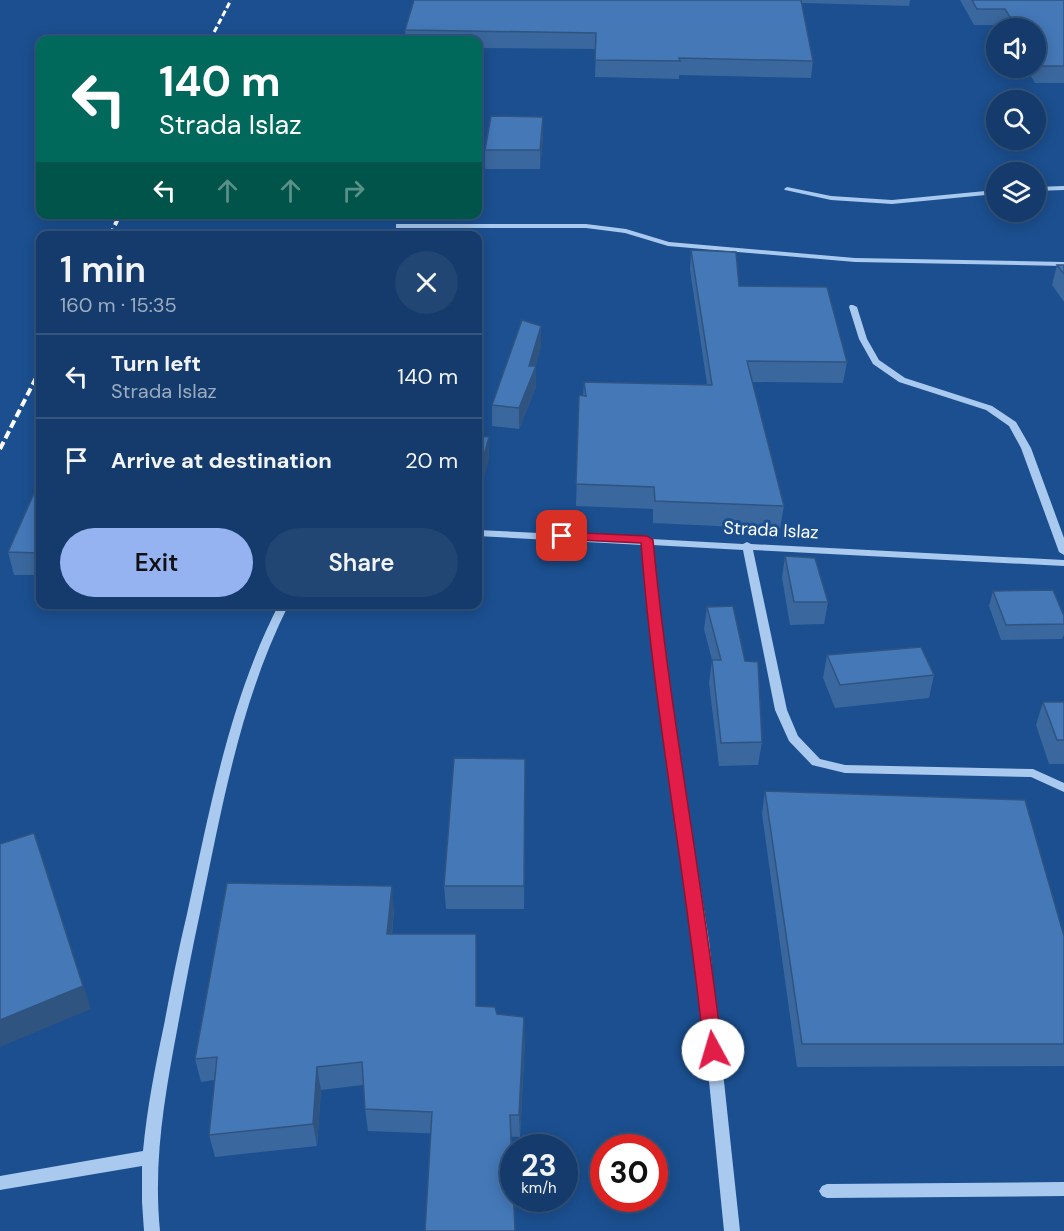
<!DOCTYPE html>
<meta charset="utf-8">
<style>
body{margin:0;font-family:"DM Sans",sans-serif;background:#214673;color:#f1f3f6;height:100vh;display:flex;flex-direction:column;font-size:22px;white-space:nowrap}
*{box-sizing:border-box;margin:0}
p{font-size:20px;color:#9dadc1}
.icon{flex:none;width:33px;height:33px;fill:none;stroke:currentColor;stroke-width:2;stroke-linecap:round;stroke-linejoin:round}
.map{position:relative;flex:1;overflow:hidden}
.sheet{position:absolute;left:36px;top:231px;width:446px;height:378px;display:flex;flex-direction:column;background:#143b6b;border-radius:12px;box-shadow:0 3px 15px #0003,0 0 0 2px #33557e}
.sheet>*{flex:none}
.guide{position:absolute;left:36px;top:36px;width:446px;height:183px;border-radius:12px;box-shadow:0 3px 15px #0003,0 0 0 2px #33557e;background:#00695c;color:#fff;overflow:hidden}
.controls{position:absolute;left:986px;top:18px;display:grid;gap:12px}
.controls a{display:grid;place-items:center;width:60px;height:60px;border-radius:50%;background:#143b6b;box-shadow:0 3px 15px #0003,0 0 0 2px #33557e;font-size:30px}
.speed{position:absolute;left:500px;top:1134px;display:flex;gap:12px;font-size:30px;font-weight:700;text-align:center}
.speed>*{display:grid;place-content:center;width:78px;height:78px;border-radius:50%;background:#143b6b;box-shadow:0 3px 15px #0003,0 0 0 2px #33557e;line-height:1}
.speed small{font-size:15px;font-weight:400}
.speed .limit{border:9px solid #d22;background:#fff;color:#111}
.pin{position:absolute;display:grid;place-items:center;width:51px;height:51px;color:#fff;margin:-26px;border-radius:12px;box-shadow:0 3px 9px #0006}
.me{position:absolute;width:66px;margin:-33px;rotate:354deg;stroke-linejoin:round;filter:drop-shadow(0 0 4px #0008)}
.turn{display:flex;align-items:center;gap:21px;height:126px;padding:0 24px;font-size:27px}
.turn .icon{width:78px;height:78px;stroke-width:2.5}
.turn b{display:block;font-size:42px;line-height:51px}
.lanes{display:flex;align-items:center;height:57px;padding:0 24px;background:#0003;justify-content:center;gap:30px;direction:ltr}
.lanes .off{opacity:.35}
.round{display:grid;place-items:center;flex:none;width:63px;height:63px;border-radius:32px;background:#214673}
.summary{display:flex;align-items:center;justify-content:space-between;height:102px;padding:0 24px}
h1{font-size:36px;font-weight:600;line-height:45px}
.primary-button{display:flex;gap:12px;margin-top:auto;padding:12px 24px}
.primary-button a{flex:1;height:69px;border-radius:36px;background:#95b2f1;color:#111;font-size:24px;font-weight:600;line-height:69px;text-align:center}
.primary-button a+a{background:#214673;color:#f1f3f6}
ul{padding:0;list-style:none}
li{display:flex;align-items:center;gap:18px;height:84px;padding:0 24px;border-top:2px solid #33557e}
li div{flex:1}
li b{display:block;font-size:22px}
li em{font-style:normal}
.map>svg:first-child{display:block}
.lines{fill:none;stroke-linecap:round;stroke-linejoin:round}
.minor{fill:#a9c9ee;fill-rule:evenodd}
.rail-far1{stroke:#fff;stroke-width:3;stroke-dasharray:6 3;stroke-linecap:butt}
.rail{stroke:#fff;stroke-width:4;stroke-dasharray:8 4;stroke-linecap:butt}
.wall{fill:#3a679d}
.shaded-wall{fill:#305480}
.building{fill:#4478b7;stroke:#305480;stroke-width:1.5}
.route{fill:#e11d48;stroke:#92132f;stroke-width:1.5}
.labels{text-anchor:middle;stroke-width:6;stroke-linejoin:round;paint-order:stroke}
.street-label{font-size:18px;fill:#fff;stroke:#1b4f8f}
</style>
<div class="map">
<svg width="1064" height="1231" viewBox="0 0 1064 1231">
<rect width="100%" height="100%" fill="#1b4f8f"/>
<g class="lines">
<g class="minor">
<polygon points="1064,186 1064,190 1035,191 1035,187"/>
<polygon points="787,187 831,196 892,200 996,190 996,194 892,204 831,200 785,190 784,189"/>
<polygon points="396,224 586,224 626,229 669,242 855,258 1064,262 1064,266 855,262 668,246 625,233 586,228 396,228"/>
<polygon points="850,305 853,305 857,307 867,339 879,360 905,378 992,406 1016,422 1031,448 1064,538 1064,555 1059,552 1021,448 1009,426 986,410 899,382 873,364 859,339 849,307"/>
<polygon points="477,530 643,538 647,537 651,539 743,544 747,542 751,544 1064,560 1064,566 753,550 787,710 798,736 820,759 845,765 1033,769 1064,783 1064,792 1031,777 845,773 812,765 789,741 775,710 743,550 652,545 659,629 709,941 740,1231 724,1231 695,941 649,629 642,545 477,536"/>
<path d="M279,604H289C240,701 222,808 200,913C192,950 185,987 178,1025C165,1094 153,1161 160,1231H144L142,1202V1166L0,1190V1176L143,1151C147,1109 155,1067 164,1025C171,988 178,951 187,914C210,809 229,701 279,604Z"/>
<polygon points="1064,1182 1064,1196 827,1198 822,1196 819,1191 822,1186 827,1184"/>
</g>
<polyline class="rail-far1" points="210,40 231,0"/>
<g class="rail">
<polyline points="110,236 120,214"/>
<polyline points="0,449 40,370"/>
</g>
</g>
<g class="wall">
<polygon points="414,0 910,0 909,6 802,3 813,61 811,78 679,75 679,79 595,77 596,49 477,48 477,40 406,40 405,30"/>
<polygon points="960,0 1064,0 1064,83 1035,83 1026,68 1035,68 1035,28 1003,28 1002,25 974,25"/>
<polygon points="543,117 543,135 540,169 485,169 485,150"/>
<polygon points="691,250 739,286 847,362 843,383 752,382 784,506 780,529 653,523 653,509 576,506 579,395 583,396 584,382 707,384 690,270"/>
<polygon points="1057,265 1064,265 1064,302 1052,285"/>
<polygon points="541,326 541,347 535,366 536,387 519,429 492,426 492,405"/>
<polygon points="40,491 40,575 14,575 8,552"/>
<polygon points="785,556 828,602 824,624 790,625 782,578"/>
<polygon points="993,591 1064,616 1064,635 1062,639 1001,640 989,606"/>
<polygon points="707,607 762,742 758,765 719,766 709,683 712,660 704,629"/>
<polygon points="827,655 934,675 929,698 835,708 823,678"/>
<polygon points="1043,702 1064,702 1064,764 1049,764 1036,725"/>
<polygon points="525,759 524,909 446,909 444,886"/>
<polygon points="765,791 1064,936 1064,1066 797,1067 762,814"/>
<polygon points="394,909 392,934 477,957 477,1006 497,1014 525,1039 520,1137 368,1131 365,1109 363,1085 321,1090 317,1146 215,1157 209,1135 215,1080 201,1082 195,1059"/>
</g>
<g class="shaded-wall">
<polygon points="543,117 543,135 540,169 540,150"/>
<polygon points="541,326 541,347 534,371 536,366 536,387 519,429 519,408 529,366"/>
<polygon points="489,437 489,459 477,506 477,481"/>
<polygon points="42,856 91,1009 0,1047 0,1020"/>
<polygon points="392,886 394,909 389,957 387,934"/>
<polygon points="476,934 477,957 477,1029 476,1006"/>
<polygon points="524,1017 525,1039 520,1137 519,1115"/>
<polygon points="317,1067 321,1090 317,1146 313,1124"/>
</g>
<g class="building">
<polygon points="414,0 801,0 813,61 679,58 680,61 595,60 596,33 405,30"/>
<polygon points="972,0 1064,0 1064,66 1039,66 1035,59 1035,28 1017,28 1005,9 977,9"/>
<polygon points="491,116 543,117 540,150 485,150"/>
<polygon points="691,250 736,252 739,286 827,287 847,362 747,361 784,506 655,501 654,487 576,484 579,395 586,396 584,382 712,385"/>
<polygon points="1057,265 1064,265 1064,274"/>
<polygon points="522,320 541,326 529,366 536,366 519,408 492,405"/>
<polygon points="477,436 489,437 477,481"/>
<polygon points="35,491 40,491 40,553 8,552"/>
<polygon points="785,556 815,558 828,602 794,602"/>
<polygon points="1053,590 1064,616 1064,624 1006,625 993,591"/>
<polygon points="733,606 745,661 758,662 762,742 721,743 712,660 721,660 707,607"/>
<polygon points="921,647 934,675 840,685 827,655"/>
<polygon points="1043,702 1064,702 1064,740 1057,740"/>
<polygon points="454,758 525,759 524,886 444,886"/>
<polygon points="765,791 1025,800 1064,936 1064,1044 802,1044"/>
<polygon points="34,833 83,986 0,1020 0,844"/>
<polygon points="227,883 392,886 387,934 476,934 476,1006 495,1007 497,1014 524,1017 519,1115 510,1115 515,1231 425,1231 432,1112 365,1109 362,1062 317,1067 313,1124 209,1135 217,1057 195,1059"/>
</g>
<path class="route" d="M562,532L647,536L653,540C669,711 703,879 722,1050L720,1056L713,1058L707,1056L704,1050C687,881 654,713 641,543L558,539V533Z"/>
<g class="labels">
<g class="street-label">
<text transform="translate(771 530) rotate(3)" y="6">Strada Islaz</text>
</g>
</g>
</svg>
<div class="controls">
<a><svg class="icon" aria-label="sound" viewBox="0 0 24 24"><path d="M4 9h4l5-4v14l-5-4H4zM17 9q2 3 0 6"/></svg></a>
<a><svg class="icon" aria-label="search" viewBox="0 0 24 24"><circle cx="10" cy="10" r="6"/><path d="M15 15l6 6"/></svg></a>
<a><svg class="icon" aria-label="layers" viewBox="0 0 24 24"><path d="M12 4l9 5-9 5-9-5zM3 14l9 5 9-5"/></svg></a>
</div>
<div class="speed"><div>23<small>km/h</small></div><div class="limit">30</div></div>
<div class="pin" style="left:562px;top:536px;background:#d93025"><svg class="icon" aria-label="arrive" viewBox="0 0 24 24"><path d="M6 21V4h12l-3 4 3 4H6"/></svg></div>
<svg class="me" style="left:713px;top:1050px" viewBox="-20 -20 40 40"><circle r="19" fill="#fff"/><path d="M0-13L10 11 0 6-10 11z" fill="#e11d48"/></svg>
<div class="guide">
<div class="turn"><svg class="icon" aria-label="left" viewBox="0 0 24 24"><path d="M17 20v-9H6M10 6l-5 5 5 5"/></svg><div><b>140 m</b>Strada Islaz</div></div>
<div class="lanes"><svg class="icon" aria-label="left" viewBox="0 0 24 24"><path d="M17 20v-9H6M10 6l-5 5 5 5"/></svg><svg class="icon off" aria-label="ahead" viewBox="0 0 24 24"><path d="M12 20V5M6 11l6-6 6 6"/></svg><svg class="icon off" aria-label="ahead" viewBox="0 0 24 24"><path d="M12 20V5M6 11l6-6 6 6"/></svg><svg class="icon off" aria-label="right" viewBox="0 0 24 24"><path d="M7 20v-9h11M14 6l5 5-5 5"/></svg></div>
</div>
<section class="sheet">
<div class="summary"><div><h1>1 min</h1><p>160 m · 15:35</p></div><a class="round"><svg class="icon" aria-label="close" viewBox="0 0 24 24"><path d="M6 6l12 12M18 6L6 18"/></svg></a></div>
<ul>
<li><svg class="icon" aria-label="left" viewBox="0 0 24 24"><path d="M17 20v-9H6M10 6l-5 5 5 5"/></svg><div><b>Turn left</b><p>Strada Islaz</p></div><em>140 m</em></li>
<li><svg class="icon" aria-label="arrive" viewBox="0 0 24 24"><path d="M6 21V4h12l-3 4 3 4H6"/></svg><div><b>Arrive at destination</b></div><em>20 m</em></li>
</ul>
<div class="primary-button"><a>Exit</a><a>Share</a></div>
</section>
</div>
